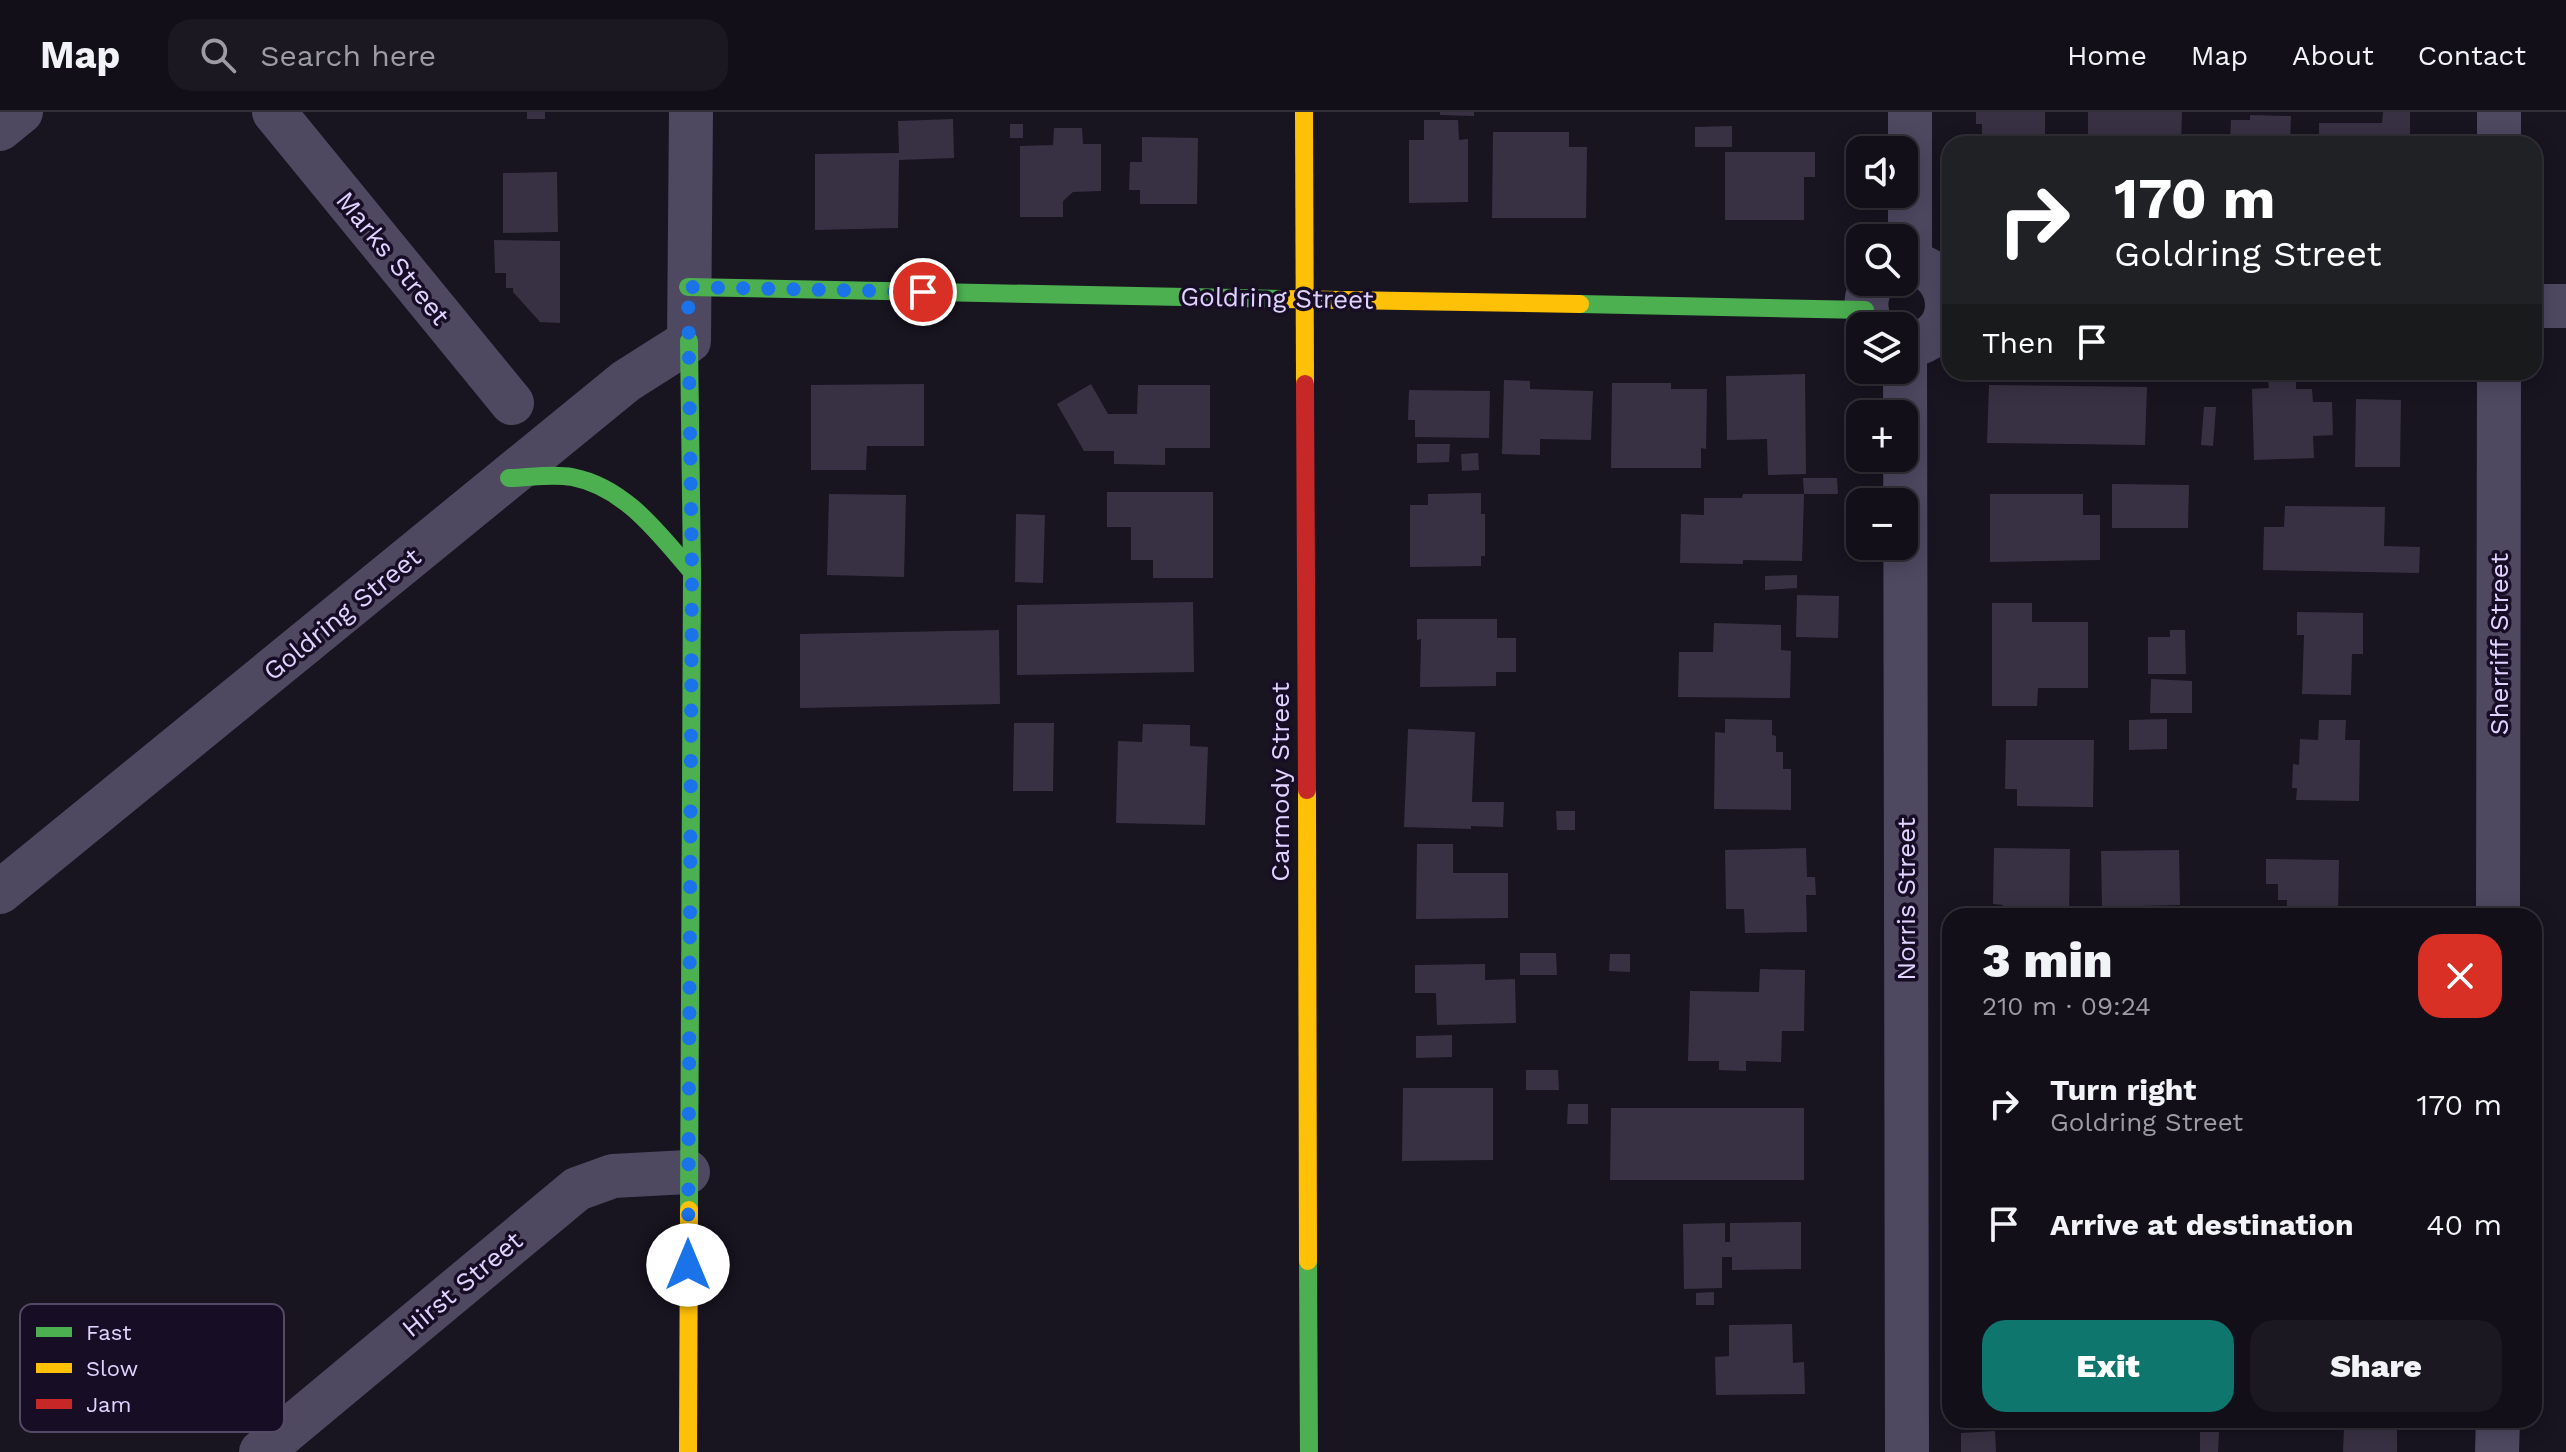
<!DOCTYPE html>
<meta charset="utf-8">
<style>
body{margin:0;font-family:"Work Sans",sans-serif;background:#1b1821;color:#f1f3f6;height:100vh;display:flex;flex-direction:column;font-size:30px;white-space:nowrap}
*{box-sizing:border-box;margin:0}
p{font-size:26px;color:#9c9ca2}
.icon{flex:none;width:44px;height:44px;fill:none;stroke:currentColor;stroke-width:2;stroke-linecap:round;stroke-linejoin:round}
.map{position:relative;flex:1;overflow:hidden}
.drawer{position:absolute;left:1942px;top:796px;width:600px;height:520px;display:flex;flex-direction:column;background:#120f18;border-radius:24px;box-shadow:0 4px 20px #0003,0 0 0 2px #312f37}
.drawer>*{flex:none}
.banner{position:absolute;left:1942px;top:24px;width:600px;height:244px;border-radius:24px;box-shadow:0 4px 20px #0003,0 0 0 2px #312f37;background:#202124;color:#fff;overflow:hidden}
.controls{position:absolute;left:1846px;top:24px;display:grid;gap:16px}
.controls a{display:grid;place-items:center;width:72px;height:72px;border-radius:16px;background:#120f18;box-shadow:0 4px 20px #0003,0 0 0 2px #312f37;font-size:40px}
.pin{position:absolute;display:grid;place-items:center;width:68px;height:68px;color:#fff;margin:-34px;border:4px solid #fff;border-radius:50%;box-shadow:0 2px 8px #0007}
.me{position:absolute;width:88px;margin:-44px;rotate:0deg;stroke-linejoin:round;filter:drop-shadow(0 0 6px #0008)}
.turn{display:flex;align-items:center;gap:28px;height:168px;padding:0 40px;font-size:36px}
.turn .icon{width:104px;height:104px;stroke-width:2.5}
.turn b{display:block;font-size:56px;line-height:68px}
.then{display:flex;align-items:center;height:76px;padding:0 40px;background:#0003;gap:16px;font-size:30px}
.round{display:grid;place-items:center;flex:none;width:84px;height:84px;border-radius:24px;background:#1b1821}
.overview{display:flex;align-items:center;justify-content:space-between;height:136px;padding:0 40px}
h1{font-size:48px;font-weight:800;line-height:60px}
.cta{display:flex;gap:16px;margin-top:auto;padding:16px 40px}
.cta a{flex:1;height:92px;border-radius:24px;background:#0f766e;color:#fff;font-size:32px;font-weight:800;line-height:92px;text-align:center}
.cta a+a{background:#1b1821;color:#f1f3f6}
ul{padding:0;list-style:none}
li{display:flex;align-items:center;gap:24px;height:120px;padding:0 40px}
li div{flex:1}
li b{display:block;font-size:30px}
li em{font-style:normal}
header{display:flex;align-items:center;gap:48px;box-sizing:border-box;height:112px;padding:0 40px;background:#120f18;border-bottom:2px solid #312f37}
header strong{font-size:38px}
nav{display:flex;gap:44px;margin-inline-start:auto;font-size:28px}
.search{width:560px;height:72px;background:#1b1821;display:flex;align-items:center;gap:20px;box-sizing:border-box;padding:0 28px;border-radius:24px;color:#9c9ca2;font-size:30px}
.map>svg:first-child{display:block}
.building{fill:#383143}
.lines{fill:none;stroke-linecap:round;stroke-linejoin:round}
.street{stroke:#4e4861;stroke-width:44}
.fast{stroke:#4caf50;stroke-width:18}
.slow{stroke:#ffc107;stroke-width:18}
.jam{stroke:#c62828;stroke-width:18}
.route{stroke:#1a73e8;stroke-width:14;stroke-dasharray:0 25.2}
.labels{text-anchor:middle;stroke-width:7;stroke-linejoin:round;paint-order:stroke}
.street-label{font-size:26px;fill:#e1d3ff;stroke:#170e26}
.key{fill:#170e26;stroke:#544967;stroke-width:2}
.key-label{font-size:22px;fill:#e1d3ff}
</style>
<header>
<strong>Map</strong>
<div class="search"><svg class="icon" aria-label="search" viewBox="0 0 24 24"><circle cx="10" cy="10" r="6"/><path d="M15 15l6 6"/></svg>Search here</div>
<nav><a>Home</a><a>Map</a><a>About</a><a>Contact</a></nav>
</header>
<div class="map">
<svg width="2566" height="1340" viewBox="0 0 2566 1340">
<rect width="100%" height="100%" fill="#181420"/>
<g class="building">
<rect x="527" y="0" width="18" height="7"/>
<polygon points="1440,0 1474,0 1474,4 1440,3"/>
<polygon points="1976,0 2045,0 2045,22 2036,22 2036,32 1992,32 1992,22 1982,22 1982,12 1976,12"/>
<polygon points="2088,0 2182,0 2181,32 2088,32"/>
<polygon points="2383,0 2410,0 2410,32 2319,32 2319,11 2382,11"/>
<polygon points="2250,3 2291,4 2290,32 2221,32 2221,29 2230,29 2231,8 2250,8"/>
<polygon points="953,7 954,46 899,48 898,116 815,118 815,42 899,41 898,9"/>
<polygon points="1424,8 1458,8 1459,28 1468,27 1468,90 1409,91 1409,28 1424,28"/>
<rect x="1010" y="12" width="13" height="14"/>
<polygon points="1732,14 1732,35 1695,35 1695,15"/>
<polygon points="1054,16 1082,16 1083,32 1101,32 1101,79 1073,80 1063,89 1063,105 1020,105 1020,34 1053,33"/>
<polygon points="1493,20 1569,20 1569,35 1587,35 1586,106 1492,106"/>
<polygon points="1142,25 1198,26 1197,92 1140,92 1140,78 1129,78 1130,50 1142,50"/>
<polygon points="1725,40 1815,40 1815,65 1804,65 1804,108 1725,108"/>
<polygon points="557,60 558,120 503,121 503,61"/>
<polygon points="494,128 560,129 560,211 540,210 513,180 513,176 506,176 506,161 495,161"/>
<polygon points="1805,262 1806,362 1768,363 1767,327 1727,328 1726,264"/>
<polygon points="1504,268 1530,269 1530,277 1593,279 1591,328 1540,327 1540,343 1502,342"/>
<polygon points="2296,268 2296,277 2312,277 2313,290 2332,290 2333,323 2313,324 2314,346 2254,348 2252,277 2269,276 2268,269"/>
<polygon points="1612,271 1671,271 1671,277 1707,277 1706,337 1701,336 1701,356 1611,356"/>
<polygon points="924,272 924,334 867,334 866,358 811,358 811,273"/>
<polygon points="1091,272 1108,302 1137,302 1138,273 1210,273 1210,336 1165,336 1165,353 1114,352 1114,339 1084,339 1057,292"/>
<polygon points="1989,273 2147,275 2145,333 1987,331"/>
<polygon points="1409,278 1490,279 1489,326 1415,325 1415,308 1408,308"/>
<polygon points="2356,287 2401,288 2400,355 2355,355"/>
<polygon points="2204,295 2216,295 2213,334 2201,333"/>
<polygon points="1417,332 1450,332 1449,350 1417,351"/>
<polygon points="1478,341 1479,358 1462,359 1461,342"/>
<polygon points="1803,366 1837,366 1838,382 1804,382"/>
<polygon points="2112,372 2189,373 2188,416 2112,416"/>
<polygon points="1107,380 1213,380 1213,466 1153,466 1153,448 1131,448 1131,415 1107,415"/>
<polygon points="1481,381 1481,402 1485,402 1485,444 1481,444 1481,454 1410,455 1410,393 1428,393 1428,382"/>
<polygon points="829,382 906,383 904,465 827,463"/>
<polygon points="1743,382 1804,382 1802,449 1743,448 1743,452 1680,451 1681,402 1704,403 1704,386 1742,386"/>
<polygon points="1990,382 2083,382 2083,403 2100,403 2100,448 1990,450"/>
<polygon points="2285,394 2385,395 2384,434 2420,435 2419,461 2263,458 2264,415 2284,415"/>
<polygon points="1016,402 1045,403 1043,471 1015,470"/>
<polygon points="1797,463 1797,476 1765,478 1765,464"/>
<polygon points="1797,483 1839,484 1838,526 1796,525"/>
<polygon points="1193,490 1194,560 1017,563 1017,493"/>
<polygon points="1992,491 2032,491 2032,510 2088,510 2088,576 2038,576 2037,594 1992,594"/>
<polygon points="2297,500 2363,501 2363,542 2352,542 2351,583 2302,582 2304,523 2297,523"/>
<polygon points="1417,507 1497,507 1497,526 1516,526 1516,560 1496,560 1496,574 1420,575 1421,527 1417,528"/>
<polygon points="1714,511 1781,513 1781,538 1791,539 1790,586 1678,585 1679,540 1713,540"/>
<polygon points="999,518 1000,592 800,596 800,522"/>
<polygon points="2170,518 2185,518 2186,562 2148,562 2148,525 2170,525"/>
<polygon points="2151,567 2192,569 2192,601 2150,601"/>
<polygon points="1725,607 1772,608 1772,623 1776,624 1776,640 1783,640 1783,657 1791,657 1791,698 1714,697 1715,620 1725,621"/>
<polygon points="2167,607 2167,637 2129,638 2129,608"/>
<polygon points="2319,608 2346,608 2345,628 2360,628 2359,689 2296,688 2297,676 2292,676 2293,652 2299,653 2300,627 2318,628"/>
<polygon points="1014,611 1054,611 1053,679 1013,679"/>
<polygon points="1143,612 1190,613 1190,634 1208,635 1205,713 1116,711 1118,629 1142,630"/>
<polygon points="1408,617 1475,620 1472,690 1504,690 1503,715 1471,714 1471,717 1404,715"/>
<polygon points="2006,628 2094,628 2093,695 2017,694 2017,677 2005,677"/>
<polygon points="1556,699 1575,699 1575,718 1557,718"/>
<polygon points="1417,732 1453,732 1453,761 1508,761 1508,806 1416,807"/>
<polygon points="1806,736 1807,765 1815,765 1816,783 1806,783 1807,820 1745,821 1744,797 1726,797 1725,738"/>
<polygon points="1994,736 2070,737 2069,804 2003,804 2003,793 1993,792"/>
<polygon points="2179,738 2180,793 2102,795 2101,739"/>
<polygon points="2266,747 2339,748 2338,804 2287,804 2287,788 2278,788 2278,772 2266,772"/>
<polygon points="1520,841 1556,841 1557,863 1520,863"/>
<polygon points="1610,842 1630,842 1630,860 1609,859"/>
<polygon points="1485,852 1485,868 1515,867 1516,911 1437,913 1436,881 1415,881 1415,853"/>
<polygon points="1760,857 1805,858 1804,919 1782,919 1781,950 1746,949 1746,959 1719,958 1719,949 1688,949 1690,879 1759,880"/>
<polygon points="1452,923 1452,945 1416,946 1416,924"/>
<polygon points="1526,958 1558,958 1559,978 1526,978"/>
<polygon points="1403,976 1493,976 1493,1048 1402,1049"/>
<polygon points="1568,992 1588,992 1588,1012 1567,1012"/>
<polygon points="1611,996 1804,996 1804,1068 1610,1068"/>
<polygon points="1801,1110 1801,1157 1732,1158 1732,1145 1722,1145 1722,1176 1684,1177 1683,1112 1725,1111 1725,1130 1730,1130 1730,1111"/>
<polygon points="1714,1180 1714,1193 1696,1193 1696,1181"/>
<polygon points="1792,1212 1793,1251 1804,1250 1805,1282 1716,1283 1715,1245 1729,1244 1729,1213"/>
<polygon points="2344,1316 2397,1316 2397,1340 2343,1340"/>
<polygon points="1995,1319 1996,1340 1961,1340 1961,1321"/>
<polygon points="2200,1320 2219,1320 2218,1340 2200,1340"/>
</g>
<g class="lines">
<g class="street">
<polyline points="274,0 512,291"/>
<polyline points="1910,0 1910,153"/>
<polyline points="0,17 21,0"/>
<polyline points="2499,32 2499,0"/>
<path d="M1904,153C1954,148 1968,228 1904,234"/>
<polyline points="2534,194 2566,194"/>
<path d="M1871,214C1865,197 1864,186 1873,170"/>
<polyline points="1905,234 1907,1340"/>
<polyline points="0,780 626,269 689,229 691,0"/>
<polyline points="2498,804 2499,260"/>
<polyline points="261,1340 577,1077 613,1064 688,1060"/>
<polyline points="2497,1340 2498,1308"/>
</g>
<g class="fast">
<polyline points="688,175 1282,187"/>
<polyline points="1580,192 1865,198"/>
<polyline points="689,229 692,460 689,1098"/>
<path d="M509,366C529,366 551,361 572,365C625,375 659,422 692,460"/>
<polyline points="1308,1149 1309,1340"/>
</g>
<g class="slow">
<polyline points="1304,0 1305,272"/>
<polyline points="1282,187 1580,192"/>
<polyline points="1307,678 1308,1149"/>
<polyline points="688,1340 689,1098"/>
</g>
<polyline class="jam" points="1305,272 1307,678"/>
</g>
<g class="lines">
<polyline class="route" points="688,1153 692,460 688,175 923,180"/>
</g>
<g class="labels">
<g class="street-label">
<text transform="translate(393 146) rotate(51)" y="9">Marks Street</text>
<text transform="translate(1277 186) rotate(1)" y="9">Goldring Street</text>
<text transform="translate(342 502) rotate(-39)" y="9">Goldring Street</text>
<text transform="translate(2499 532) rotate(-90)" y="9">Sherriff Street</text>
<text transform="translate(1280 670) rotate(-90)" y="9">Carmody Street</text>
<text transform="translate(1906 787) rotate(-90)" y="9">Norris Street</text>
<text transform="translate(462 1172) rotate(-40)" y="9">Hirst Street</text>
</g>
</g>
<rect x="20" y="1192" width="264" height="128" rx="12" class="key"/>
<rect x="36" y="1215" width="36" height="10" fill="#4caf50"/>
<rect x="36" y="1251" width="36" height="10" fill="#ffc107"/>
<rect x="36" y="1287" width="36" height="10" fill="#c62828"/>
<g class="key-label">
<text x="86" y="1228">Fast</text>
<text x="86" y="1264">Slow</text>
<text x="86" y="1300">Jam</text>
</g>
</svg>
<div class="controls">
<a><svg class="icon" aria-label="sound" viewBox="0 0 24 24"><path d="M4 9h4l5-4v14l-5-4H4zM17 9q2 3 0 6"/></svg></a>
<a><svg class="icon" aria-label="search" viewBox="0 0 24 24"><circle cx="10" cy="10" r="6"/><path d="M15 15l6 6"/></svg></a>
<a><svg class="icon" aria-label="layers" viewBox="0 0 24 24"><path d="M12 4l9 5-9 5-9-5zM3 14l9 5 9-5"/></svg></a>
<a>+</a>
<a>−</a>
</div>
<div class="pin" style="left:923px;top:180px;background:#d93025"><svg class="icon" aria-label="arrive" viewBox="0 0 24 24"><path d="M6 21V4h12l-3 4 3 4H6"/></svg></div>
<svg class="me" style="left:688px;top:1153px" viewBox="-20 -20 40 40"><circle r="19" fill="#fff"/><path d="M0-13L10 11 0 6-10 11z" fill="#1a73e8"/></svg>
<div class="banner">
<div class="turn"><svg class="icon" aria-label="right" viewBox="0 0 24 24"><path d="M7 20v-9h11M14 6l5 5-5 5"/></svg><div><b>170 m</b>Goldring Street</div></div>
<div class="then">Then<svg class="icon" aria-label="arrive" viewBox="0 0 24 24"><path d="M6 21V4h12l-3 4 3 4H6"/></svg></div>
</div>
<section class="drawer">
<div class="overview"><div><h1>3 min</h1><p>210 m · 09:24</p></div><a class="round" style="background:#d93025;color:#fff"><svg class="icon" aria-label="close" viewBox="0 0 24 24"><path d="M6 6l12 12M18 6L6 18"/></svg></a></div>
<ul>
<li><svg class="icon" aria-label="right" viewBox="0 0 24 24"><path d="M7 20v-9h11M14 6l5 5-5 5"/></svg><div><b>Turn right</b><p>Goldring Street</p></div><em>170 m</em></li>
<li><svg class="icon" aria-label="arrive" viewBox="0 0 24 24"><path d="M6 21V4h12l-3 4 3 4H6"/></svg><div><b>Arrive at destination</b></div><em>40 m</em></li>
</ul>
<div class="cta"><a>Exit</a><a>Share</a></div>
</section>
</div>
